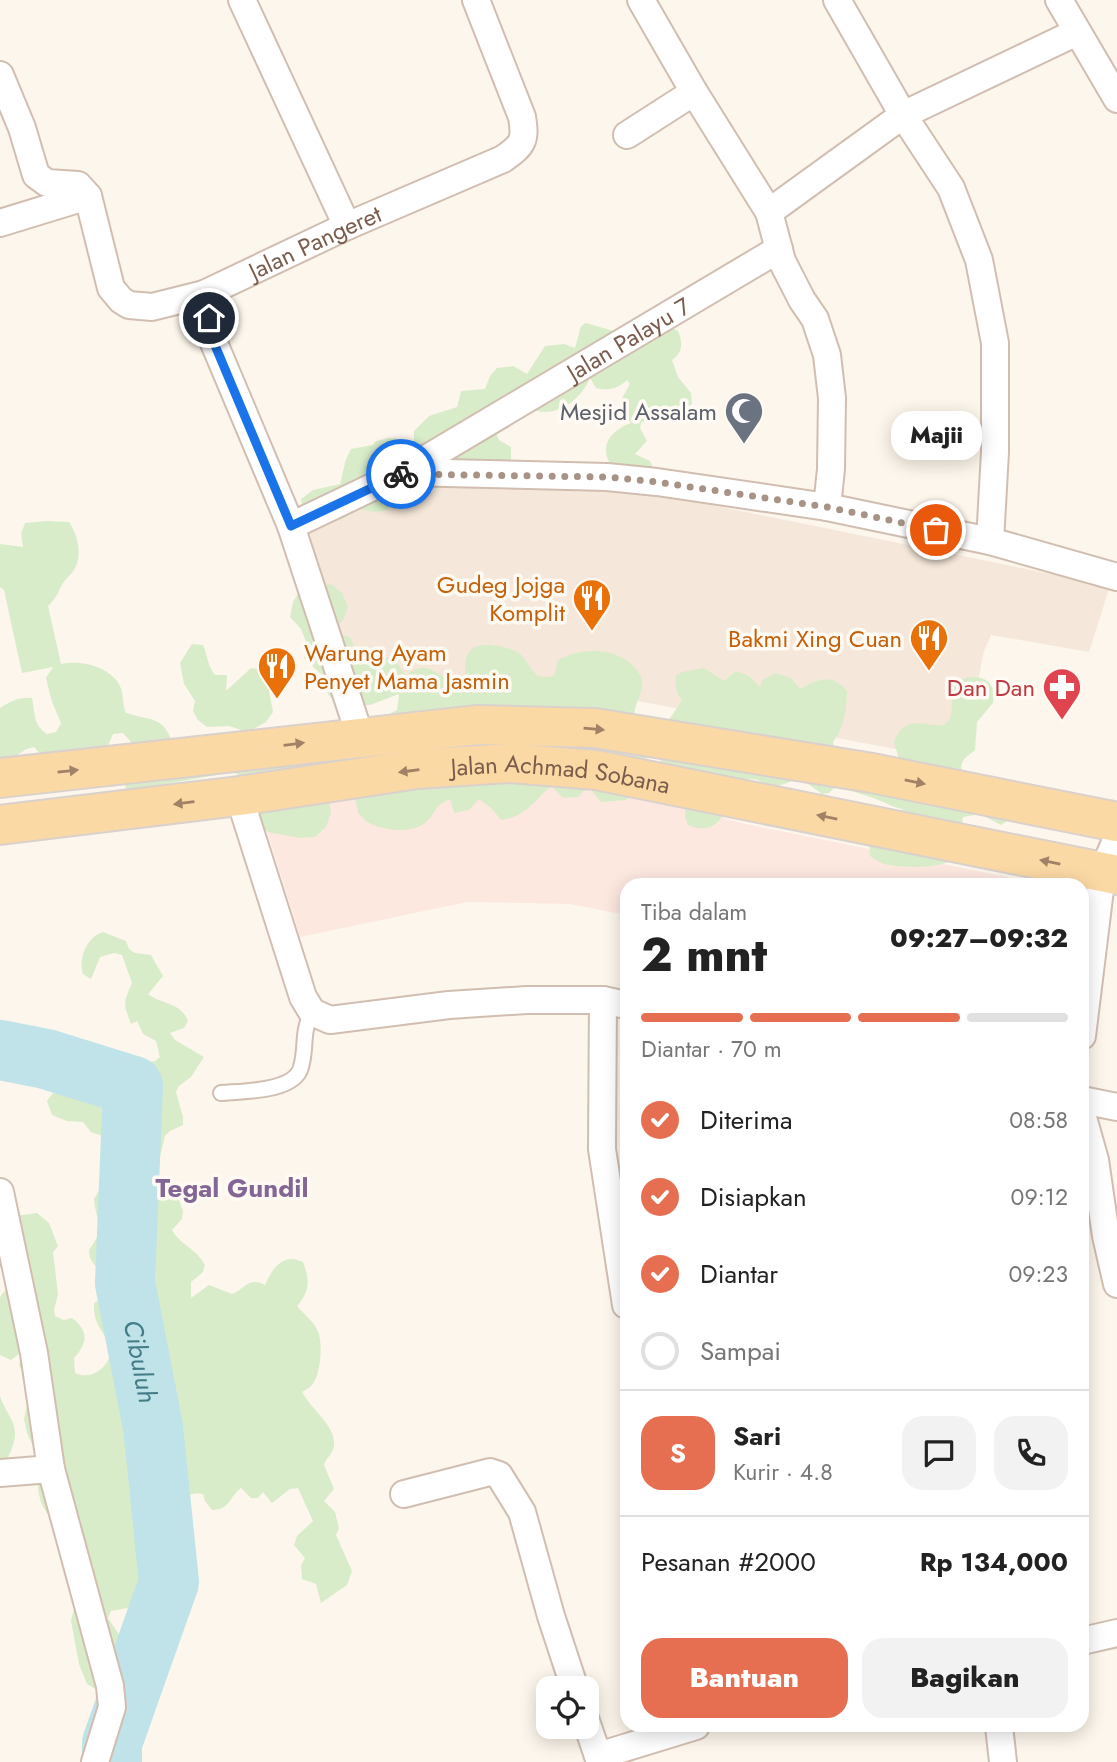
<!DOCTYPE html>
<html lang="id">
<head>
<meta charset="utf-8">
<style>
	body { margin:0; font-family:Jost,sans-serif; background:#f2f2f2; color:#222; height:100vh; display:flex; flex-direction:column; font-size:26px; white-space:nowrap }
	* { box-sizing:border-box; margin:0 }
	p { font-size:23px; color:#767676 }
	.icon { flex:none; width:38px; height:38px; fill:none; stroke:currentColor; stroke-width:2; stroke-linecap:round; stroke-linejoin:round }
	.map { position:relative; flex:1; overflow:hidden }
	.panel { position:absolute; left:620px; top:878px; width:469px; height:854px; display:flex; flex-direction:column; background:#fff; border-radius:21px; box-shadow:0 4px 18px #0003 }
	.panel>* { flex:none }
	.buttons { position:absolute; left:536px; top:1676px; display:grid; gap:14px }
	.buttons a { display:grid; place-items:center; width:63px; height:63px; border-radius:14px; background:#fff; box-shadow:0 4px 18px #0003; font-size:35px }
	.pin { position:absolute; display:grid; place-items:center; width:60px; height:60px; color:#fff; margin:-30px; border:4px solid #fff; border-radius:50%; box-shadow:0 2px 7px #0007 }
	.courier { position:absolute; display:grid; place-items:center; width:70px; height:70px; margin:-35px; border:5px solid #1a73e8; border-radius:50%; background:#fff; color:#222; box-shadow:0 2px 9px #0007 }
	.bubble { position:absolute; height:49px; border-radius:21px; background:#fff; box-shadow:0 4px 18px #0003; font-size:23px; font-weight:800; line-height:49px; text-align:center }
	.head em { font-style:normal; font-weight:800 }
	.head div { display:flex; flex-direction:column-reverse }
	.head { display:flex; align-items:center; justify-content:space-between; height:119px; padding:0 21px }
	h1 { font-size:46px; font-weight:800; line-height:52px }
	.bar { display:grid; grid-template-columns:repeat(4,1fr); gap:10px 7px; align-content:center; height:84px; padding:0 21px }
	.bar i { height:9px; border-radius:5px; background:#e0e0e0 }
	.bar .current { background:#e76f51 }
	.bar p { grid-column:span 4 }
	.line { display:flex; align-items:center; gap:18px; padding:0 21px; border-top:2px solid #e0e0e0 }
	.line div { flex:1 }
	.round { display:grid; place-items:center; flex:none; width:74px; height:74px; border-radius:21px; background:#f2f2f2 }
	ol { padding:0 21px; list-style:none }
	li { display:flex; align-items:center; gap:21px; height:77px }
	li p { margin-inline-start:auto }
	li .icon { padding:7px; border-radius:50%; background:#e76f51; color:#fff; stroke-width:4 }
	li:last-child { color:#767676 }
	li i { width:38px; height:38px; border:4px solid #e0e0e0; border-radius:50% }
	.cta { display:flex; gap:14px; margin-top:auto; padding:14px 21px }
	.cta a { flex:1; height:80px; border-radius:21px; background:#e76f51; color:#fff; font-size:28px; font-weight:800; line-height:80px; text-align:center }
	.cta a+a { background:#f2f2f2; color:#222 }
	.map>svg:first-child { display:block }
</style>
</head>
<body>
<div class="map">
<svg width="1117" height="1762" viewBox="0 0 1117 1762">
	<rect width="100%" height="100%" fill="#fdf6ec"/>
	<path fill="#f5e8da" d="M592 482 697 502 1110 586 1089 652 991 635 984 651 968 729 955 760 578 690 349 691 292 526 344 496 449 485Z"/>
	<path fill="#fde8e0" d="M533 785 651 797 741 823 1042 884V886H626V915L570 904 467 902 300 937 262 815 338 798Z"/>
	<path fill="#d8ecc9" d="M586 323 617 332 668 325 678 331C683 342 683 353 672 360L678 377 691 393 692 404C670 424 657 412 641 423L640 428 647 441 635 454 650 461 654 470 611 465C598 445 612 430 631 423L621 409 620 402 630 384 627 380C617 389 609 391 596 388L590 378C581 400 554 421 530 408L496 433 499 440 511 447V461L503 468 405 485C397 512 382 516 357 508 344 521 333 524 315 525L303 514 301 499 313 490 340 484 346 459 351 449 373 445 376 441 389 438 414 441V431L429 416 457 407 461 391 485 389 490 376 497 368 513 366 527 374 545 346 564 344 575 348 581 326Z
		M48 521 69 522C78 535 83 556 74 570 71 575 66 578 63 583 58 592 56 599 48 606L61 664C80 660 110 666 120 686 124 695 122 704 126 713 151 721 163 715 173 744L138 750 123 733 113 734 105 753 42 756 34 747C20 749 14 761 0 764V708C11 701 19 697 32 698 35 713 33 725 47 734L56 732 61 723 52 702 46 678 53 667 22 673 4 590 0 587V544L23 547 21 534 25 523Z
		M331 584 342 593 348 607 343 620 333 631 334 634C357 638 347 634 357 652 381 655 394 654 406 676 428 655 438 681 460 682L466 677C462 652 472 641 497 646 504 647 513 649 519 653 526 659 530 669 537 675 542 678 548 677 554 676L558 660C586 645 626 647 642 678 644 693 635 702 634 716L665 726 682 700C676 692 674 686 676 676L682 672 704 668 724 681 736 671 749 676 760 687 762 680 776 673 791 678 800 689C817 679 834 672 847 692 846 711 845 726 833 742L834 749 904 765 899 759 894 742C908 704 941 739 950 718 954 709 950 694 952 684 971 671 999 675 993 703L977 722 975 750 964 759 961 766 969 796 1009 820 1001 825 980 814 963 817C961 828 962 845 957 855 950 870 898 868 884 864 879 862 874 859 870 856L869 841 899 816 903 809C893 808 889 804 881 801 871 797 844 788 835 787L829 793 822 794 800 778 768 790C760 776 751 779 737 779 729 803 722 840 688 825L685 817 686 802 659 768 661 759 653 757 631 762 632 795 626 800 601 802 591 790 583 791 579 797 563 798 552 787C545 790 544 792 539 798 527 810 518 818 501 820L491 808 479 799 469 810 454 813 450 799C434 807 439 806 430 818 418 834 388 832 371 824 366 822 362 817 358 813L355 797 326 782 331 813 326 827 315 837 300 838 268 832 256 822 253 807 269 783 257 773 241 776 233 772 126 791 125 782 383 717 397 710 399 694 370 705 339 706 328 694 326 679 304 658 307 644 301 629 290 617 293 602 301 589Z
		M192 644 203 645C208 656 207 665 215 675H227L226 691 251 668 262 670 269 691 273 712 266 722 248 732 229 726 207 727 198 720 193 711 195 701 184 684 180 663Z
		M103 932 126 941 129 949 135 953 151 955 163 976 148 994C162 1005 181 1002 188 1021L184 1028 170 1033 175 1040 204 1057 191 1077 179 1086 176 1092 183 1117V1125L170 1131 165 1136 159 1160 153 1164 154 1171 166 1181 171 1193 178 1197 183 1211 182 1219 172 1230C179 1244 196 1248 205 1265L203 1272 191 1282V1298L209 1285 232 1294C245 1289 249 1276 265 1285 272 1269 283 1252 303 1262 310 1280 310 1291 297 1306 304 1315 314 1321 318 1332 323 1343 321 1377 311 1386 308 1389 305 1390 302 1392 310 1408 336 1426 334 1445 333 1454 326 1458 324 1465L334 1489 324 1501 335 1512 339 1528 336 1535 352 1571 347 1585 321 1603 316 1584 302 1579 301 1565 305 1558 294 1545 297 1536 313 1521 298 1488 290 1489 272 1503 263 1492 258 1498H251L241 1488C229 1497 230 1510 212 1510L205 1501 203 1494C187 1490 185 1501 175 1510 166 1518 158 1528 149 1535L154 1559 147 1572 141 1573 163 1594 171 1619 167 1626C149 1630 145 1612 146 1597L139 1598 127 1608 111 1611 108 1618C122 1638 137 1660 120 1684L99 1691 87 1684 79 1664 71 1621 76 1600 52 1519C33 1500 38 1476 39 1452L33 1446 27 1433 24 1419 29 1396 28 1384 19 1365 23 1351 11 1360 0 1355V1297L10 1284 11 1260 0 1268V1218L37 1213 49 1223 58 1246 53 1252 58 1294 54 1310 55 1316 64 1320 72 1318C89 1331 88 1343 74 1358L75 1373C84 1377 93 1376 101 1369 122 1349 102 1337 96 1320 94 1315 94 1309 94 1303L107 1295 112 1287C108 1271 89 1269 89 1250 108 1224 96 1226 94 1199L98 1192 111 1182C107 1168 94 1157 106 1143L105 1137 91 1132 83 1122 67 1121 52 1115 47 1101C62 1077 74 1093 91 1095 103 1096 135 1084 143 1076V1068L148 1062 155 1061 160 1057 156 1041 143 1034 137 1021 131 1024C123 1002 123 1004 132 983L122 955 114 953 100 957 91 979 83 974C78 958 87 937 103 932Z
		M0 1396C8 1419 21 1424 12 1448 9 1456 6 1462 0 1467Z"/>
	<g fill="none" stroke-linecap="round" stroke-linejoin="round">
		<path stroke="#bfe3e8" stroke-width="60" id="s1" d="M0 1050 46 1059 133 1086 125 1283 153 1427 169 1582 112 1743V1762"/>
		<g stroke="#d1beb0" stroke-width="18">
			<path id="service" d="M221 1093C243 1091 295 1092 301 1067 307 1046 301 1034 312 1012"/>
		</g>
		<g stroke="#d1beb0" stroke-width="30">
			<g id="minor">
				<path d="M242 0 347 226"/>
				<path d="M641 0 694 92 769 212 782 261 802 300 815 319 827 355 832 398 831 469 827 507"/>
				<path d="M837 0 903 115 951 188 979 260 995 343V452L990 541"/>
				<path d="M1059 0 1117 99"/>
				<path id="s2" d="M0 75 22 128 36 175 47 183 78 185 88 196 111 288 121 300 129 305 152 307 204 294 347 226 503 159C523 145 526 141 522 117L476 0"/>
				<path d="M627 135 694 92"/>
				<path d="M769 212 903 115 1077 32"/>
				<path d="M0 223 88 196"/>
				<path d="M204 294 214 343 291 526 360 736"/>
				<path id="s3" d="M404 472 779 249"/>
				<path d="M291 526 404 472 607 477 657 482 827 507 990 541 1117 577"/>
				<path d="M239 796 303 997 312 1012 330 1020 449 1005 527 1000H603L626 1005"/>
				<path d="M603 1000 602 1149 626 1305"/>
				<path d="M1082 1036 1102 873 1117 838"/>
				<path d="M1082 1100 1117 1107"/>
				<path d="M1082 1114 1095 1160 1106 1236 1117 1284"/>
				<path d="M0 1192 34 1353 51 1469 110 1686 112 1707 95 1762"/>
				<path d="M0 1473 51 1469"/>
				<path d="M404 1494 490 1472 499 1475 522 1512 551 1616 575 1689"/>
				<path d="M1082 1641 1117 1633"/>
				<path d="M586 1721 600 1762"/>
				<path d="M999 1726 1003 1762"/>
				<path d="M598 1756 696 1726"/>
			</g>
		</g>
		<g stroke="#dad1cd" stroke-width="42">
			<g id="primary">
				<path d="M0 778 477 725 595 728 872 773 1117 822"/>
				<path id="s4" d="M0 825 239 796 417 769 511 763 596 770 1117 875"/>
			</g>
		</g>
		<use href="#service" stroke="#fff" stroke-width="14"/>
		<use href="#minor" stroke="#fff" stroke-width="26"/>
		<use href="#primary" stroke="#fbd9a5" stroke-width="38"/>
	</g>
	<defs><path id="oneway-solid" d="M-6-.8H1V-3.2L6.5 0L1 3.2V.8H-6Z" transform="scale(1.75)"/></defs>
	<g fill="#a18267">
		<use href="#oneway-solid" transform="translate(594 729) rotate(5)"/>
		<use href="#oneway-solid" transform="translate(294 744) rotate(-7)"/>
		<use href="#oneway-solid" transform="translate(68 771) rotate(-6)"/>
		<use href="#oneway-solid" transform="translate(409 771) rotate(172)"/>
		<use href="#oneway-solid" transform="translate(915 782) rotate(11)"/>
		<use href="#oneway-solid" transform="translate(184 803) rotate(173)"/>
		<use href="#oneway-solid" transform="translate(827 817) rotate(-168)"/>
		<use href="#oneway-solid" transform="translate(1050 862) rotate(-168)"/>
	</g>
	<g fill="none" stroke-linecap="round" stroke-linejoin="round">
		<path stroke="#a89285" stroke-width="7" stroke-dasharray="0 12.6" d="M401 474 607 477 657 482 827 507 936 530"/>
		<path stroke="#1a73e8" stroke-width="9" d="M209 318 214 343 291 526 401 474"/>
	</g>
	<defs>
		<g id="mosque-pin" transform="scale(2.0125)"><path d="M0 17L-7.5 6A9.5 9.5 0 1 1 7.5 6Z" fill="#6b7280" stroke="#fffaf3"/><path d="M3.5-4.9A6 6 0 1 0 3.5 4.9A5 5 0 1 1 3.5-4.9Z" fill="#fff"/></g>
		<g id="restaurant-pin" transform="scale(2.0125)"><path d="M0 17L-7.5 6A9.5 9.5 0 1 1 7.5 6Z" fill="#e8710a" stroke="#fffaf3"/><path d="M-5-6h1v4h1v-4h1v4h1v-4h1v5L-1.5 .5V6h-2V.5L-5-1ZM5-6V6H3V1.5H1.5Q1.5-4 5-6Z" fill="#fff"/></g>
		<g id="pharmacy-pin" transform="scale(2.0125)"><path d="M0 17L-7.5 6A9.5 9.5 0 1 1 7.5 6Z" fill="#e0444e" stroke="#fffaf3"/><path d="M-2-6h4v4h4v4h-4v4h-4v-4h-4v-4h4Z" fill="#fff"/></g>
	</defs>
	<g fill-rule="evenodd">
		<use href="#mosque-pin" x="744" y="411"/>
		<use href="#restaurant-pin" x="592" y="598"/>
		<use href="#restaurant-pin" x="929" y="638"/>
		<use href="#restaurant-pin" x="277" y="666"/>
		<use href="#pharmacy-pin" x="1062" y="687"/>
	</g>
	<g text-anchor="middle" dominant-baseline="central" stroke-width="7" stroke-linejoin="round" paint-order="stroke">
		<g font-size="24" fill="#7a5c4d" stroke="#fffaf3">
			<text stroke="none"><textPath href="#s2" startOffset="485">Jalan Pangeret</textPath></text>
			<text stroke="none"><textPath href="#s3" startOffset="261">Jalan Palayu 7</textPath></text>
			<text stroke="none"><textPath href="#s4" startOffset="565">Jalan Achmad Sobana</textPath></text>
		</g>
		<g font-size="24" fill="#5b616d" stroke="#fffaf3" text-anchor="end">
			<text x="717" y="411">Mesjid Assalam</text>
		</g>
		<g font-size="24" fill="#c56008" stroke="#fffaf3" text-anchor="end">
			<text x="565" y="584">Gudeg Jojga<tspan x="565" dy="28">Komplit</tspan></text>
			<text x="902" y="638">Bakmi Xing Cuan</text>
			<text x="304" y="652" text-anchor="start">Warung Ayam<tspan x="304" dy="28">Penyet Mama Jasmin</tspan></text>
		</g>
		<g font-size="24" fill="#be3a42" stroke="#fffaf3" text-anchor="end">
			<text x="1035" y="687">Dan Dan</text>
		</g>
		<g font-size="26" font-weight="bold" fill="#846695" stroke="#fffaf3">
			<text x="232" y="1188">Tegal Gundil</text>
		</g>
		<g font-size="26" font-style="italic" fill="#437c86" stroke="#fffaf3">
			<text stroke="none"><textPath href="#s1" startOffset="415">Cibuluh</textPath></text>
		</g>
	</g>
</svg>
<div class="buttons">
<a><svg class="icon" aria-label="locate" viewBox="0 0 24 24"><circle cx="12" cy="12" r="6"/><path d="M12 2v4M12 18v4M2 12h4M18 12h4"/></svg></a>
</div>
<div class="pin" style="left:936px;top:530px;background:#ea580c"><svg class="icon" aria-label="bag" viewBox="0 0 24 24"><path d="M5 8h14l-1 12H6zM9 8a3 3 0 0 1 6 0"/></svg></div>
<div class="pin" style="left:209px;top:318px;background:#1f2937"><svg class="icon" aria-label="home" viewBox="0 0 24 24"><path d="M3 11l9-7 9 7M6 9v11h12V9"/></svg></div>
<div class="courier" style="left:401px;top:474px"><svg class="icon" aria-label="bike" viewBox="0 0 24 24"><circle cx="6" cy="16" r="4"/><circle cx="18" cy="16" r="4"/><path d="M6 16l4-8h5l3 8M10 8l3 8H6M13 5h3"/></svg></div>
<div class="bubble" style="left:891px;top:411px;width:91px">Majii</div>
<section class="panel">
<div class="head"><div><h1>2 mnt</h1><p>Tiba dalam</p></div><em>09:27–09:32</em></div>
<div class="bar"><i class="current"></i><i class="current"></i><i class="current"></i><i></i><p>Diantar · 70 m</p></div>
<ol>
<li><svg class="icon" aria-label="check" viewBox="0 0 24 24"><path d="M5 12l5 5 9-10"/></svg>Diterima<p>08:58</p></li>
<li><svg class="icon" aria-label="check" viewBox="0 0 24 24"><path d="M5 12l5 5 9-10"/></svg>Disiapkan<p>09:12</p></li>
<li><svg class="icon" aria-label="check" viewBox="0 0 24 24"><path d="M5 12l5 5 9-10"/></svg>Diantar<p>09:23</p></li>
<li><i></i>Sampai</li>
</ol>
<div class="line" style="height:126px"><b class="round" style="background:#e76f51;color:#fff">S</b><div><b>Sari</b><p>Kurir · 4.8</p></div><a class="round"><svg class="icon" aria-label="chat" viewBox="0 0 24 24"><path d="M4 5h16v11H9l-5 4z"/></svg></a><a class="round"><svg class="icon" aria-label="phone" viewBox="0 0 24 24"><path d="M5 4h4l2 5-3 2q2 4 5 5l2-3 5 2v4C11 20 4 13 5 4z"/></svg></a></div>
<div class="line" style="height:91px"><div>Pesanan #2000</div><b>Rp 134,000</b></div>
<div class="cta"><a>Bantuan</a><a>Bagikan</a></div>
</section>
</div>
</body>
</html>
